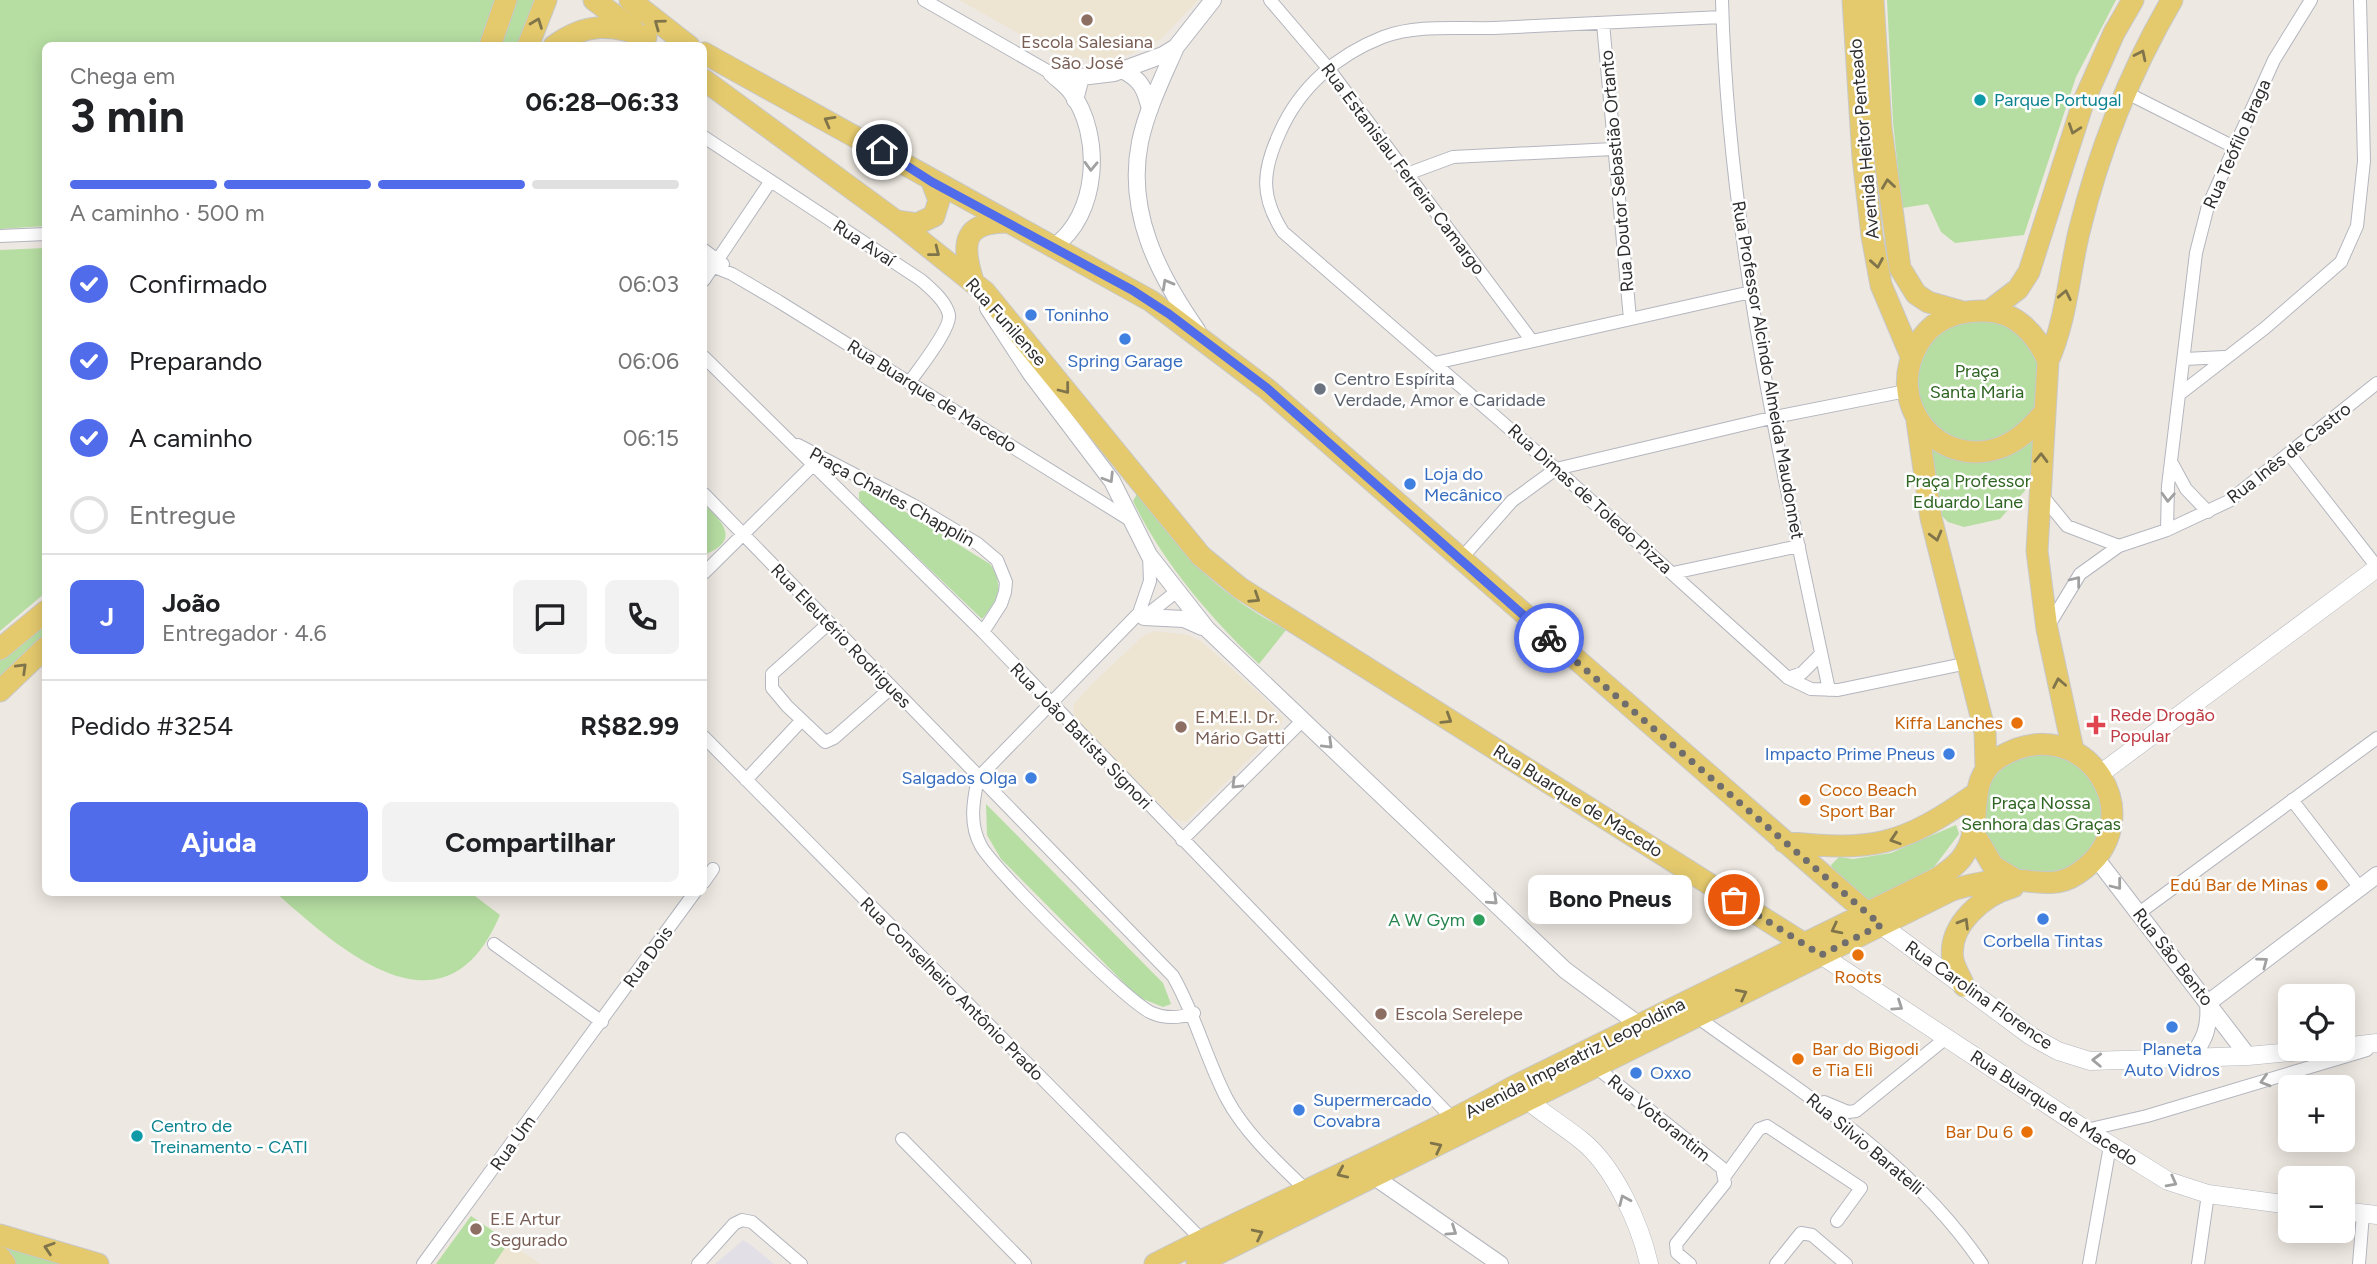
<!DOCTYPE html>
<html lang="pt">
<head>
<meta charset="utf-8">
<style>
	body { margin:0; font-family:Figtree,sans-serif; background:#f2f2f2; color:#202124; height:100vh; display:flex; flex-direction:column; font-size:26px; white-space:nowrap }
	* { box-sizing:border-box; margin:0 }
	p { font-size:23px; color:#757577 }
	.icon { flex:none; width:38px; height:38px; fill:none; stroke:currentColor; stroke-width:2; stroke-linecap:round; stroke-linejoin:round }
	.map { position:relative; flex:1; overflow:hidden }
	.panel { position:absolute; left:42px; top:42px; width:665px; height:854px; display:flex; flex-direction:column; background:#fff; border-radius:10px; box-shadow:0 4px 18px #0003 }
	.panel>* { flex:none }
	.controls { position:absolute; left:2278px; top:984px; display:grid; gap:14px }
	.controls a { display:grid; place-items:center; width:77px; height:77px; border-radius:10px; background:#fff; box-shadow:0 4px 18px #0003; font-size:35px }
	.pin { position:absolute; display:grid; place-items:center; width:60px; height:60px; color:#fff; margin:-30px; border:4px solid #fff; border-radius:50%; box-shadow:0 2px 7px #0007 }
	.courier { position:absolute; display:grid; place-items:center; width:70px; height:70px; margin:-35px; border:5px solid #506ceb; border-radius:50%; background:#fff; color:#222; box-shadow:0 2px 9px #0007 }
	.bubble { position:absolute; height:49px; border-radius:10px; background:#fff; box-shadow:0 4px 18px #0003; font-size:23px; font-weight:700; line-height:49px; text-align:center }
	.overview em { font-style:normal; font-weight:700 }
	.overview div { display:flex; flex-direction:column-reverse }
	.overview { display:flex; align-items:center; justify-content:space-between; height:119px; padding:0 28px }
	h1 { font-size:46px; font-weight:700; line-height:52px }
	.bar { display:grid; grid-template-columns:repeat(4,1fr); gap:10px 7px; align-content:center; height:84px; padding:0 28px }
	.bar i { height:9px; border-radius:5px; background:#e0e0e0 }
	.bar .current { background:#506ceb }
	.bar p { grid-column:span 4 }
	.line { display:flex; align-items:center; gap:18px; padding:0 28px; border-top:2px solid #e0e0e0 }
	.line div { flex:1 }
	.round { display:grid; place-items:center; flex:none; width:74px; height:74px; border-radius:10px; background:#f2f2f2 }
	ol { padding:0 28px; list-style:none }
	li { display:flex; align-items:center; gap:21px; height:77px }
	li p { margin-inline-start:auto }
	li .icon { padding:7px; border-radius:50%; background:#506ceb; color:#fff; stroke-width:4 }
	li:last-child { color:#757577 }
	li i { width:38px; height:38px; border:4px solid #e0e0e0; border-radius:50% }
	.button { display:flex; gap:14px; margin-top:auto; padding:14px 28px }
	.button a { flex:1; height:80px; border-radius:10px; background:#506ceb; color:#fff; font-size:28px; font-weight:700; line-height:80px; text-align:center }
	.button a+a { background:#f2f2f2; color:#202124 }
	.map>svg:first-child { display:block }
</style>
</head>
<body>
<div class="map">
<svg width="2377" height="1264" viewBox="0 0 2377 1264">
	<rect width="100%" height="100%" fill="#ede8e1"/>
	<path fill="#e2e0e6" d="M743 1240 750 1244 774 1264H715Z"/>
	<path fill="#ede4d2" d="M959 0H1198L1161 39 1131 54 1095 61 1052 52Z
		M1155 631 1188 635 1201 641 1261 695 1283 719 1279 729 1186 822 1175 819 1079 725 1073 712 1074 704 1090 686 1143 636Z
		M471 1216 540 1264H436Z"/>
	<path fill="#b6dea2" d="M0 0H497L481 45 46 46 45 226 0 229Z
		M513 0H539L522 45 496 46Z
		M1887 0H2116L2076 77 2024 235 1955 243 1941 232 1928 204 1902 208 1893 122Z
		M45 248V593L0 631V250Z
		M1974 316 2015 328 2040 362 2038 404 2027 423 1991 445 1948 440 1918 411 1913 368 1935 332Z
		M2035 434 2029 486 2000 519 1964 527 1948 522 1936 510 1926 443 1946 453Z
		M864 490 873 492 990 564C1005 587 998 599 982 619L866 508 859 499V492Z
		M1137 494C1187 559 1212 590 1286 630L1259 664C1210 618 1162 561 1133 501Z
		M704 504C722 522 741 539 706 554L704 552Z
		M45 618V640L0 684V660Z
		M1982 814a60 60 0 1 1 120 0a60 60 0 1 1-120 0Z
		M986 804 1163 983 1171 1004 1163 1007 1138 997 1001 859 987 835Z
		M1956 825 1959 834 1934 867 1870 903 1833 870 1831 865 1839 857 1853 859 1891 853Z
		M276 893H471L500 915C445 1044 343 952 276 893Z
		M471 1216 509 1242 494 1264H436Z
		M0 1245 75 1264H13Z"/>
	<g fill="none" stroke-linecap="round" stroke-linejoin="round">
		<g stroke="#b4b6bf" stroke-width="14">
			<path id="minor" d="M924 0 1051 73 1081 77
				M1270 0 1328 68 1532 341
				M1722 0C1728 233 1781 463 1829 690
				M1722 17C1646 21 1570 25 1494 28 1458 29 1417 24 1383 37 1337 55 1300 87 1280 132 1262 171 1260 196 1283 232L1556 469 1788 678 1811 689 1838 690 1968 663
				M1603 23 1630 319
				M2125 92 2234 147
				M704 137 921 280C931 289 946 301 949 315 951 329 918 370 909 383
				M1407 174 1453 157 1613 149
				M0 236 46 234
				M704 250 723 264
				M704 263 732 274 778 301 1130 520
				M704 280 770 182
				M704 357 983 632 1454 1120
				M2185 359 2224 357
				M1435 363 1751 292
				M2181 393 2265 328 2341 262 2357 226 2364 161 2360 0
				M798 445 913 505 978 544 997 560 1006 582 1005 592 1001 604 983 632
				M2289 454 2377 567
				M2173 465 2186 489 2208 512
				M2040 493 2067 526 2119 546
				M704 494 1173 976C1196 1016 1206 1059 1227 1099 1245 1133 1278 1163 1305 1189
				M2167 530 2168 486 2196 253 2208 206 2274 60 2311 0
				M1149 555 1150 581 1139 613 978 778C973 802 969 824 981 846 995 871 1128 1003 1152 1013 1166 1019 1180 1018 1194 1013
				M1460 560 1512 501 1556 469 1775 417 1906 391
				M704 573 818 460
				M1673 573 1799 546
				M1143 618 1176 592
				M828 624 772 674V688L787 706 825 742 834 738 891 688
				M2049 625 2080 574 2119 546 2167 530 2229 501 2377 383
				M1788 678 1802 673 1821 654
				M704 737 1202 1240
				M746 780 801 721
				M2292 800 2360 888
				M1182 840 1303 720
				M704 882 713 869
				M2139 913 2377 738
				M494 944 602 1022
				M1697 1017C1798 1090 1911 1159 1982 1264
				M1597 1068 1722 1168 1725 1183 1676 1244 1677 1253 1690 1264
				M1824 1102 1848 1112 1856 1111 1946 1038
				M2086 1130 2147 1116 2367 1050
				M902 1139 1025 1264
				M1725 1176 1759 1129 1767 1126 1861 1188 1837 1221
				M423 1264 695 892
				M698 1264 734 1224 742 1220 752 1222 801 1264
				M1776 1264 1801 1233 1812 1235 1846 1264
				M2089 1264 2110 1146
				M2198 1264 2208 1194
				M2359 1264 2363 1214"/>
		</g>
		<g stroke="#b4b6bf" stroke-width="18">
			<path id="tertiary" d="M1176 47C1163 77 1147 109 1140 142 1126 212 1158 274 1197 330
				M1122 70C1141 79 1145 89 1150 109
				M1051 73C1057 79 1066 85 1071 92 1103 135 1099 216 1053 247
				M1075 100 1081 77 1114 73 1163 55 1176 47 1213 0
				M988 308 1031 374 1112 481 1149 555 1207 629 1565 970 1646 1030
				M1144 617 1184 619 1202 627
				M2096 858 2248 1056
				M2208 1003 2377 875
				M2190 1059C2205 1040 2210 1027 2208 1003
				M1376 1178 1500 1264"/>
		</g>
		<g stroke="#b4b6bf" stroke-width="19">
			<path id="secondary" d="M2100 774 2377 568
				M1881 925 2031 1036 2058 1051 2090 1061 2248 1056 2334 1048
				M1821 955 2086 1130 2168 1181 2208 1194 2291 1205
				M2343 1047 2377 1043
				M1520 1094C1539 1111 1561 1124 1581 1140 1614 1166 1640 1224 1649 1264
				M2343 1211 2377 1215"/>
		</g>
		<g stroke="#c8c8c8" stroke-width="23">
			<path id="primary" d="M594 0 632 28
				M630 0 689 46
				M1853 0 1863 158 1872 236 1881 285 1911 356
				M1873 0 1881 128 1900 268 1916 294 1928 302 1963 312
				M490 46 506 0
				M528 46 546 0
				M554 46C584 23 613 23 646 37
				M704 53 1151 301 1267 389 1876 921
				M704 80 896 221 985 292 1201 556 1240 588 1814 950
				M896 221 917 224 934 216 939 200 932 182
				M973 281C961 242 963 222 1009 222
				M1989 311 2018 289 2029 272 2083 103 2114 33 2133 0
				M2048 361C2066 322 2069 274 2079 232 2099 150 2130 72 2172 0
				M2043 414C2031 428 2019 440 2002 447 1937 471 1884 402 1918 344 1932 319 1957 310 1985 311 2016 311 2037 335 2048 361L2037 551 2047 629 2073 750
				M1917 421 1931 518 1985 732 1986 768
				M0 649 46 611
				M0 691 46 647
				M1972 830 1993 866 2016 880
				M1784 842C1872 852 1902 846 1975 794
				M1964 986C1961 978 1955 969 1953 960 1947 925 1984 895 2013 887
				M0 1235 98 1264
				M0 1257 5 1264
				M1155 1264C1273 1203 1397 1152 1513 1087L1938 878C1948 871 1959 864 1965 853 1985 823 1963 779 2000 757 2086 706 2157 822 2077 874 2056 888 2037 881 2015 880 1994 880 1971 884 1952 890L1197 1264"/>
		</g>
		<use href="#minor" stroke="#fff" stroke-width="12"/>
		<use href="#tertiary" stroke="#fff" stroke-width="16"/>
		<use href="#secondary" stroke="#fff" stroke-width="18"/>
		<use href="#primary" stroke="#e5ca6d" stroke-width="21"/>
	</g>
	<defs><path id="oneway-chevron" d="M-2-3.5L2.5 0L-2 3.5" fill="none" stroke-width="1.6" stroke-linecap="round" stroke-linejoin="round" transform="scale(1.75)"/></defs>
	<g stroke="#80744a">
		<use href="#oneway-chevron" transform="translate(537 23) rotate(-69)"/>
		<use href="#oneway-chevron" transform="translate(659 24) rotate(-144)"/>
		<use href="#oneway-chevron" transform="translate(2141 55) rotate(-64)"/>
		<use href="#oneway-chevron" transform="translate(829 121) rotate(-151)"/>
		<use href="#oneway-chevron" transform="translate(2074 129) rotate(109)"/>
		<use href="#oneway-chevron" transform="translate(1888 184) rotate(-98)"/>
		<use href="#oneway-chevron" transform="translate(935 252) rotate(38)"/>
		<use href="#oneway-chevron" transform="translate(1877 263) rotate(80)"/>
		<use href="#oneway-chevron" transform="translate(2065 295) rotate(-78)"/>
		<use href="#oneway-chevron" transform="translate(1065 389) rotate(52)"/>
		<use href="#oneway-chevron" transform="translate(2041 458) rotate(-89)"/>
		<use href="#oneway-chevron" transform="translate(1936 536) rotate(75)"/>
		<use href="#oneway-chevron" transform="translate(1255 598) rotate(33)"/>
		<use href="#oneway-chevron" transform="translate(22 668) rotate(-44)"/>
		<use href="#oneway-chevron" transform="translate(2059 683) rotate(-101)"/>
		<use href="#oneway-chevron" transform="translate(1447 719) rotate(32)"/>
		<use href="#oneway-chevron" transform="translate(1895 839) rotate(162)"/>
		<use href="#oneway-chevron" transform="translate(1964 923) rotate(-59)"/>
		<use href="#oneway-chevron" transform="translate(1836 929) rotate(153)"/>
		<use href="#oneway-chevron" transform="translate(1742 994) rotate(-27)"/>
		<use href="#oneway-chevron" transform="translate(1437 1147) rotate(-27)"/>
		<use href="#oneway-chevron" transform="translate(1342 1173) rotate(156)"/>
		<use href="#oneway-chevron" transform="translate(1258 1234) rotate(-26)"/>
		<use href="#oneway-chevron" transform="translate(49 1248) rotate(-162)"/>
	</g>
	<g stroke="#a0a0a0">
		<use href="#oneway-chevron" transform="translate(1091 166) rotate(92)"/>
		<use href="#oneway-chevron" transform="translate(1167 284) rotate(-119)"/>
		<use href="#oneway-chevron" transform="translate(1109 478) rotate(58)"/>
		<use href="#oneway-chevron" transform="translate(2168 497) rotate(93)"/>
		<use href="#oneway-chevron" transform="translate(2076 581) rotate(-52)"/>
		<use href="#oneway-chevron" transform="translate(1328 744) rotate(44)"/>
		<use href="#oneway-chevron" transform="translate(1236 784) rotate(135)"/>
		<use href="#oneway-chevron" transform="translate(2117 885) rotate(52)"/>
		<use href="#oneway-chevron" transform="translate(1493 900) rotate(43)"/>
		<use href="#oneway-chevron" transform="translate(2263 962) rotate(-37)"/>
		<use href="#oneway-chevron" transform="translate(1898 1006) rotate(34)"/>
		<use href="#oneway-chevron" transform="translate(2097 1060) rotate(-178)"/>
		<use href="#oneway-chevron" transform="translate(2265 1081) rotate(163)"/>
		<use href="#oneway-chevron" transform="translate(2172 1182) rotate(28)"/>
		<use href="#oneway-chevron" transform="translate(1624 1200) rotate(-114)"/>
		<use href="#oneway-chevron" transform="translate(1452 1231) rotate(34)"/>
	</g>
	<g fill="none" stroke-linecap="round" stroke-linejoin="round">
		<path stroke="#706e6c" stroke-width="7" stroke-dasharray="0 12.6" d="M1549 638 1881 925 1821 955 1734 900"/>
		<path stroke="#506ceb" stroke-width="9" d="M882 150 932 182 1132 290 1169 314 1267 388 1549 638"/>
	</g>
	<g fill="#8d6e63" stroke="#fff" stroke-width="2.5">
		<circle cx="1087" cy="20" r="7"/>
		<circle cx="1181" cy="727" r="7"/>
		<circle cx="1381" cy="1014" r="7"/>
		<circle cx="476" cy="1229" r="7"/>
	</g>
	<g fill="#0f9aa8" stroke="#fff" stroke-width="2.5">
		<circle cx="1980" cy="100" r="7"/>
		<circle cx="137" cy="1136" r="7"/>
	</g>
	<g fill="#3f7fe0" stroke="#fff" stroke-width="2.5">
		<circle cx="1031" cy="315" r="7"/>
		<circle cx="1125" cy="339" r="7"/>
		<circle cx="1410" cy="484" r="7"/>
		<circle cx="1949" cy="754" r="7"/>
		<circle cx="1031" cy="778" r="7"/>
		<circle cx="2043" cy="919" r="7"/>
		<circle cx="2172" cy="1027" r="7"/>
		<circle cx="1636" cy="1073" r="7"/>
		<circle cx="1299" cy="1110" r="7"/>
	</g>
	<circle fill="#6b7280" stroke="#fff" stroke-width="2.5" cx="1320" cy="389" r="7"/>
	<g fill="#e8710a" stroke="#fff" stroke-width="2.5">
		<circle cx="2017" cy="723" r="7"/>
		<circle cx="1805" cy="800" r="7"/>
		<circle cx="2322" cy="885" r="7"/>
		<circle cx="1858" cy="955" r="7"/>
		<circle cx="1798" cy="1059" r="7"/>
		<circle cx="2027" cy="1132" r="7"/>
	</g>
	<path fill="#e0444e" stroke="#fff" stroke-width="2.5" d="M2092.5 714.5h7v7h7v7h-7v7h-7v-7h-7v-7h7z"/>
	<circle fill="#2e9e5b" stroke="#fff" stroke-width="2.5" cx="1479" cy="920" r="7"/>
	<g text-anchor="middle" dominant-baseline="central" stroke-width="5" stroke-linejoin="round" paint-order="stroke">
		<g font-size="18" fill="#785e54" stroke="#fff" text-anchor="start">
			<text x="1087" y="42" text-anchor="middle">Escola Salesiana<tspan x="1087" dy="21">São José</tspan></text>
			<text x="1195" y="717">E.M.E.I. Dr.<tspan x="1195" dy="21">Mário Gatti</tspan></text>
			<text x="1395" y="1014">Escola Serelepe</text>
			<text x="490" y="1219">E.E Artur<tspan x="490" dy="21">Segurado</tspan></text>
		</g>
		<g font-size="18" fill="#0d838f" stroke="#fff" text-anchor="start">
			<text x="1994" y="100">Parque Portugal</text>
			<text x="151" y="1126">Centro de<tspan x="151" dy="21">Treinamento - CATI</tspan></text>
		</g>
		<g font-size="18" fill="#2d2d2d" stroke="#fff">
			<text transform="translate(1864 139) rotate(-95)">Avenida Heitor Penteado</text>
			<text transform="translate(2237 144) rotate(-66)">Rua Teófilo Braga</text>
			<text transform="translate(1403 169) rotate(53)">Rua Estanislau Ferreira Camargo</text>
			<text transform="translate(1617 171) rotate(-95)">Rua Doutor Sebastião Ortanto</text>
			<text transform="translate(864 243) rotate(33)">Rua Avaí</text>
			<text transform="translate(1006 322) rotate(48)">Rua Funilense</text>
			<text transform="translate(1768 370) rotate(80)">Rua Professor Alcindo Almeida Maudonnet</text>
			<text transform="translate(932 396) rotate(32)">Rua Buarque de Macedo</text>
			<text transform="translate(2289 453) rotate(-38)">Rua Inês de Castro</text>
			<text transform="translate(892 497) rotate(29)">Praça Charles Chapplin</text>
			<text transform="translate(1590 499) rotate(42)">Rua Dimas de Toledo Pizza</text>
			<text transform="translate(841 636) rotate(46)">Rua Eleutério Rodrigues</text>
			<text transform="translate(1081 736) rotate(46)">Rua João Batista Signori</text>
			<text transform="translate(1578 801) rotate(32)">Rua Buarque de Macedo</text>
			<text transform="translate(648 957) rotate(-54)">Rua Dois</text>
			<text transform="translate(2173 957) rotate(52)">Rua São Bento</text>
			<text transform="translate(952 989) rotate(45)">Rua Conselheiro Antônio Prado</text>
			<text transform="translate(1979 995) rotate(35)">Rua Carolina Florence</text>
			<text transform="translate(1575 1058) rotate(-27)">Avenida Imperatriz Leopoldina</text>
			<text transform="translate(2054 1108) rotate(33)">Rua Buarque de Macedo</text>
			<text transform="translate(1659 1118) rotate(39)">Rua Votorantim</text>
			<text transform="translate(513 1143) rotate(-54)">Rua Um</text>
			<text transform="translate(1865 1144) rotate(40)">Rua Silvio Baratelli</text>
		</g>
		<g font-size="18" fill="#366cbe" stroke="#fff" text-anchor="start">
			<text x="1045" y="315">Toninho</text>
			<text x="1125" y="361" text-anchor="middle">Spring Garage</text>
			<text x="1424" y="474">Loja do<tspan x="1424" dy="21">Mecânico</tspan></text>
			<text x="1935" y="754" text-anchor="end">Impacto Prime Pneus</text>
			<text x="1017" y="778" text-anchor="end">Salgados Olga</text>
			<text x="2043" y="941" text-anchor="middle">Corbella Tintas</text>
			<text x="2172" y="1049" text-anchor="middle">Planeta<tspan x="2172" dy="21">Auto Vidros</tspan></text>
			<text x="1650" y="1073">Oxxo</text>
			<text x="1313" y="1100">Supermercado<tspan x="1313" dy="21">Covabra</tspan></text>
		</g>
		<g font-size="18" fill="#2f6522" stroke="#fff">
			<text x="1977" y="371">Praça<tspan x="1977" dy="21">Santa Maria</tspan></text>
			<text x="1968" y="481">Praça Professor<tspan x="1968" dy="21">Eduardo Lane</tspan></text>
			<text x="2041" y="803">Praça Nossa<tspan x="2041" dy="21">Senhora das Graças</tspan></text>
		</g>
		<g font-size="18" fill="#5b616d" stroke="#fff" text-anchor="start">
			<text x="1334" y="379">Centro Espírita<tspan x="1334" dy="21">Verdade, Amor e Caridade</tspan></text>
		</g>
		<g font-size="18" fill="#be3a42" stroke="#fff" text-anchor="start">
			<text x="2110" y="715">Rede Drogão<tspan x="2110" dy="21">Popular</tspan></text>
		</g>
		<g font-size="18" fill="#c56008" stroke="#fff" text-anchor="end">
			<text x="2003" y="723">Kiffa Lanches</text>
			<text x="1819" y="790" text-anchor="start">Coco Beach<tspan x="1819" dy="21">Sport Bar</tspan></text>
			<text x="2308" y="885">Edú Bar de Minas</text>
			<text x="1858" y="977" text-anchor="middle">Roots</text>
			<text x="1812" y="1049" text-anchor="start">Bar do Bigodi<tspan x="1812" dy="21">e Tia Eli</tspan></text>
			<text x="2013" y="1132">Bar Du 6</text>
		</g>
		<g font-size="18" fill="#27864d" stroke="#fff" text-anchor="end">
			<text x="1465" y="920">A W Gym</text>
		</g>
	</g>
</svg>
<div class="controls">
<a><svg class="icon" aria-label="locate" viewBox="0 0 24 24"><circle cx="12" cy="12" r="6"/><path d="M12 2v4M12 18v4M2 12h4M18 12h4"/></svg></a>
<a>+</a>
<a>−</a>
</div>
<div class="pin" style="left:1734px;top:900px;background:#ea580c"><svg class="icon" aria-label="bag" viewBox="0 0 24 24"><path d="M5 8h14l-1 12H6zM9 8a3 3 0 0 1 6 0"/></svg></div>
<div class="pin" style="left:882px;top:150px;background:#1f2937"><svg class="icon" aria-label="home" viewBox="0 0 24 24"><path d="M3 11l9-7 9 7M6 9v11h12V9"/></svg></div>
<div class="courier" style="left:1549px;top:638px"><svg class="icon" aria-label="bike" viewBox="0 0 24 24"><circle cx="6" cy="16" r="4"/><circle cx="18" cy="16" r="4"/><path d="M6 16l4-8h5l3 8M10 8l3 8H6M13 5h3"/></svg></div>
<div class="bubble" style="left:1528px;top:875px;width:164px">Bono Pneus</div>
<section class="panel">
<div class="overview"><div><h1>3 min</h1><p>Chega em</p></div><em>06:28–06:33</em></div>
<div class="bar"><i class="current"></i><i class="current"></i><i class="current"></i><i></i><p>A caminho · 500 m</p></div>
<ol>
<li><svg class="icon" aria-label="check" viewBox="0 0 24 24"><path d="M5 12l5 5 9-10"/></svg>Confirmado<p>06:03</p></li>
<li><svg class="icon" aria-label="check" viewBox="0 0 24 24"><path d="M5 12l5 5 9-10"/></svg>Preparando<p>06:06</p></li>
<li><svg class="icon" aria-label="check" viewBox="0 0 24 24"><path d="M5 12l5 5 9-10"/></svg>A caminho<p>06:15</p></li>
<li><i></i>Entregue</li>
</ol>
<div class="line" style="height:126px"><b class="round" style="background:#506ceb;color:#fff">J</b><div><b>João</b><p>Entregador · 4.6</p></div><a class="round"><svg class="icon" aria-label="chat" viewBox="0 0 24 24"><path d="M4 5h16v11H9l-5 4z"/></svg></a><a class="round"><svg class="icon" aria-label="phone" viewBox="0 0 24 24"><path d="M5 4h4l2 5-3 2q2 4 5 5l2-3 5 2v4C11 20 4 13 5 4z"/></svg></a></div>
<div class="line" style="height:91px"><div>Pedido #3254</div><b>R$82.99</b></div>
<div class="button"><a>Ajuda</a><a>Compartilhar</a></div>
</section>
</div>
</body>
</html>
